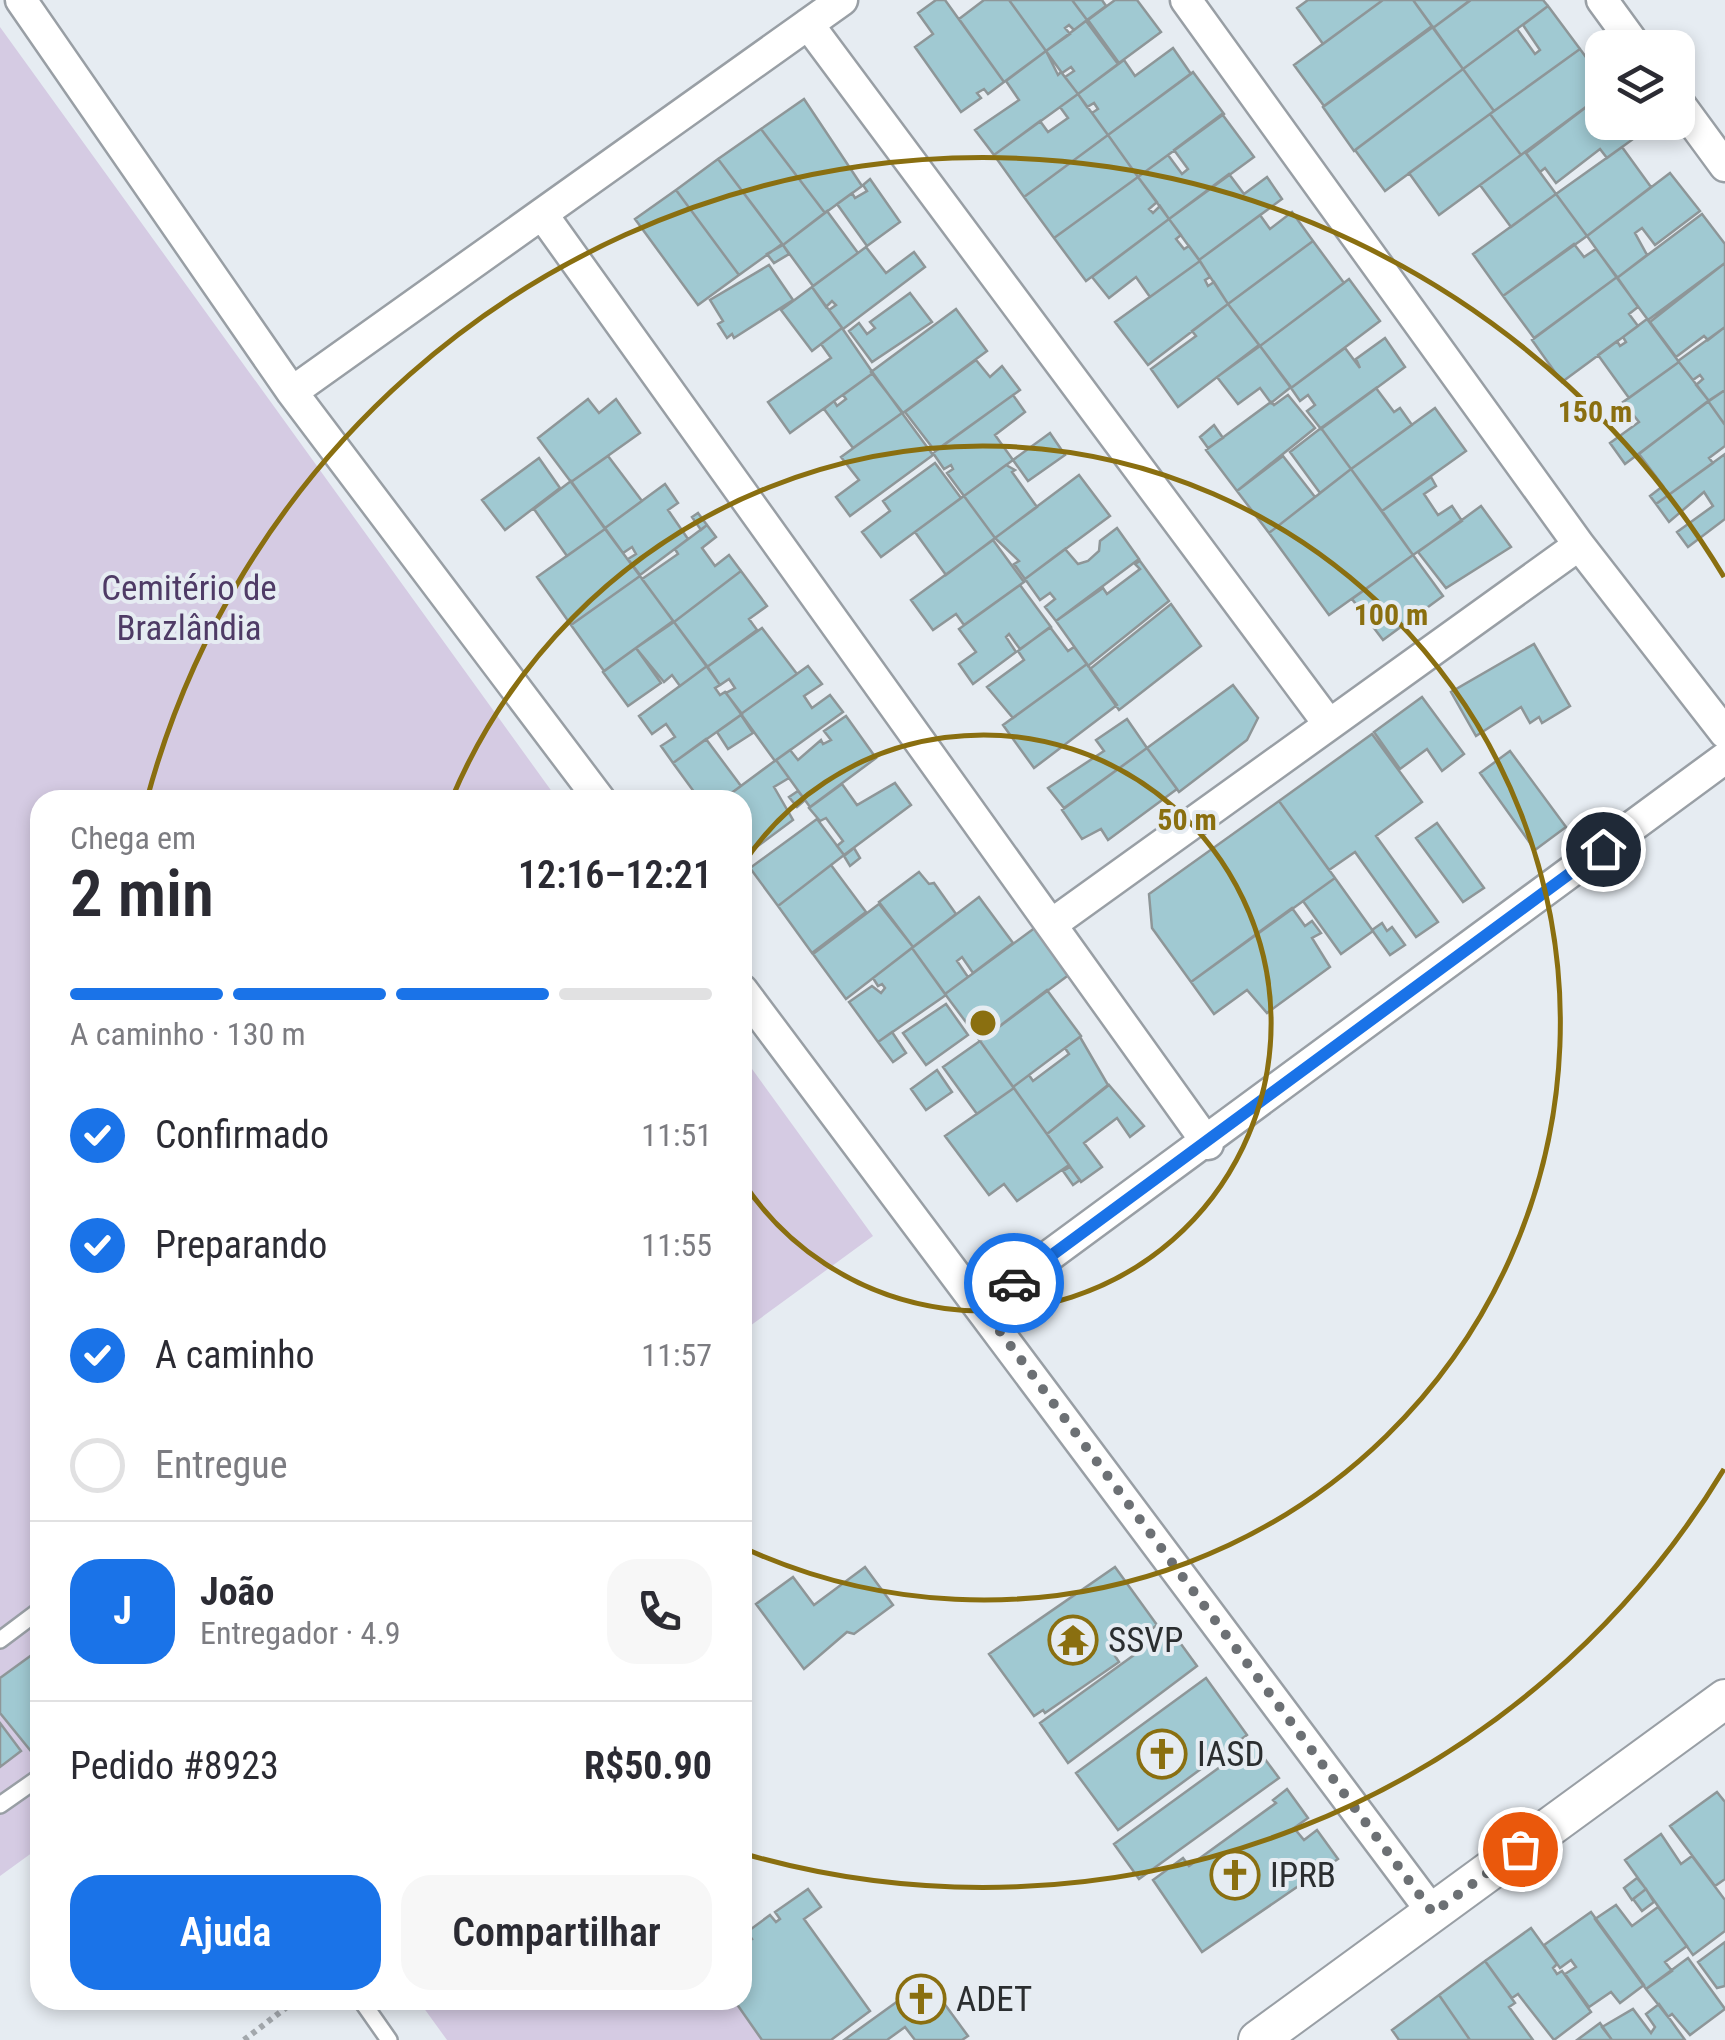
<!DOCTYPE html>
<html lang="pt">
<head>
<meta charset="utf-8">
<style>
	body { margin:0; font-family:"Roboto Condensed",sans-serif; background:#f7f7f7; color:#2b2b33; height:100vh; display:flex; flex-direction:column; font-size:38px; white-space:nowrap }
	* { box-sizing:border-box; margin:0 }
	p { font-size:32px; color:#7c7c81 }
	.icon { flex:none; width:55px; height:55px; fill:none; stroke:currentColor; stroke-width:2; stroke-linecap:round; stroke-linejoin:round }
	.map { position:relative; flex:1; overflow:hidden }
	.side { position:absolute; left:30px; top:790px; width:722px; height:1220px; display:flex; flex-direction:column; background:#fff; border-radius:30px; box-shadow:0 5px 15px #0003 }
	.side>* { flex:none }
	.controls { position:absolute; left:1585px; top:30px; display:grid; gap:20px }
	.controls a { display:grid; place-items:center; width:110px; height:110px; border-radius:20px; background:#fff; box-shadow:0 5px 15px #0003; font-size:50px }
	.pin { position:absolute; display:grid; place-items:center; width:85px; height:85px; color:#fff; margin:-42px; border:5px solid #fff; border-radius:50%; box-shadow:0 2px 10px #0007 }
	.courier { position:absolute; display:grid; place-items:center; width:100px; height:100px; margin:-50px; border:8px solid #1a73e8; border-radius:50%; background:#fff; color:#222; box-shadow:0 2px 12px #0007 }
	.head em { font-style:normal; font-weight:600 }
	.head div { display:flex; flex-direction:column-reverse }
	.head { display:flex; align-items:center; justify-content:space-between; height:170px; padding:0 40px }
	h1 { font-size:65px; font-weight:600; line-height:75px }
	.bar { display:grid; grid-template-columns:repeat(4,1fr); gap:15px 10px; align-content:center; height:120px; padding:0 40px }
	.bar i { height:12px; border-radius:8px; background:#e1e1e2 }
	.bar .active { background:#1a73e8 }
	.bar p { grid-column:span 4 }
	.line { display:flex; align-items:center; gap:25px; padding:0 40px; border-top:2px solid #e1e1e2 }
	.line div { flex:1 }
	.round { display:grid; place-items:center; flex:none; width:105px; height:105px; border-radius:30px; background:#f7f7f7 }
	ol { padding:0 40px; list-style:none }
	li { display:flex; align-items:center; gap:30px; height:110px }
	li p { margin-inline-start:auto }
	li .icon { padding:10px; border-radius:50%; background:#1a73e8; color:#fff; stroke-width:4 }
	li:last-child { color:#7c7c81 }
	li i { width:55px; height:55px; border:5px solid #e1e1e2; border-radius:50% }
	.button { display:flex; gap:20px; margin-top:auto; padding:20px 40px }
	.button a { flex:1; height:115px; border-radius:30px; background:#1a73e8; color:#fff; font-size:40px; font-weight:600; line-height:115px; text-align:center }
	.button a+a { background:#f7f7f7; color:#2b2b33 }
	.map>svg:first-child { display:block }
</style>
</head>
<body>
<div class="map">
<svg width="1725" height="2040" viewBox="0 0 1725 2040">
	<rect width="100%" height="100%" fill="#e6ecf2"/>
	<path fill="#d5cbe3" d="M0 27 558 800H40V1847L0 1876Z
		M742 1055 873 1236 743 1331H742Z
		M418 2000H741L771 2040H447Z"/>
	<path fill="#a0c9d2" stroke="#8e9698" stroke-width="2.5" d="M936 0H945L1004 82 988 94 984 89 977 93 981 98 961 112 915 47 933 34 918 13Z
		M984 0H1009L1046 51 1004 82 959 19Z
		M1009 0H1072L1087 20 1074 30 1069 25 1065 28 1070 34 1046 51Z
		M1072 0H1102L1106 6 1087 20Z
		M1115 0H1137L1161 32 1119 63 1088 20Z
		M1308 0H1383L1323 44 1297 8Z
		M1383 0H1413L1432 26 1324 106 1294 65Z
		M1413 0H1468L1469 1 1433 28Z
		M1543 0 1548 6 1463 69 1433 28 1471 0Z
		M1548 6 1580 49 1494 111 1463 69 1517 29 1535 54 1540 50 1523 25Z
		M1086 21 1118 64 1078 94 1065 77 1074 71 1071 67 1062 73 1046 51Z
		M1433 27 1463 69 1354 151 1323 107Z
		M1173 48 1191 74 1108 135 1092 113 1098 109 1094 103 1087 107 1078 94 1124 60 1135 76Z
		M1580 49 1602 79V95L1521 155 1490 114Z
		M1046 51 1058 75 1061 72 1078 94 994 155 975 130 1019 100 1006 81Z
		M1463 69 1494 111 1385 191 1355 150Z
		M1193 72 1224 114 1138 177 1108 135Z
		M1078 94 1108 135 1024 197 994 155 1040 121 1048 132 1068 118 1060 107Z
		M1602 95V122H1638L1644 131 1607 158 1600 149 1556 183 1545 168 1540 172 1526 153Z
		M804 99 862 186 825 213 761 129Z
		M1222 114 1254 157 1169 219 1138 177 1168 155 1182 174 1188 169 1174 150Z
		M1490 114 1521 155 1439 215 1409 173Z
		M761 129 825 213 783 245 718 159Z
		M1108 135 1138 177 1054 238 1024 197Z
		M1622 147 1651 187 1587 236 1556 194Z
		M1525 152 1556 194 1511 227 1480 185Z
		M718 159 782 244 739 275 676 190Z
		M1670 173 1700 211 1655 245 1642 228 1635 233 1647 255 1617 278 1587 236Z
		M1229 174 1244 194 1267 177 1282 199 1199 260 1169 219Z
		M1138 177 1157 202 1149 209 1153 213 1160 206 1169 219 1086 281 1054 238Z
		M870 179 900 222 867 246 837 204 852 193 855 198 867 191 863 185Z
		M676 190 739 275 698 305 635 219Z
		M1556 194 1587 236 1503 296 1473 254Z
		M827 211 858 253 813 286 783 245Z
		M1292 212 1313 241 1228 304 1199 260 1260 215 1270 229Z
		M1702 214 1725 244V263L1648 320 1617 278Z
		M1169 219 1181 235 1176 239 1184 249 1189 246 1200 261 1150 297 1136 277 1109 298 1092 277Z
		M1313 241 1344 283 1260 346 1228 304Z
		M1574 244 1584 257 1596 249 1617 277 1534 338 1503 296Z
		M783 245 789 254 774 263 767 254Z
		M866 247 886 273 914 252 925 267 843 329 829 310 836 305 832 301 826 307 812 287Z
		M1200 261 1210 277 1205 280 1208 286 1214 282 1228 304 1148 365 1115 322Z
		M1725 263V327L1708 340 1704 336 1676 357 1650 322Z
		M769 265 793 300 734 338 732 334 727 338 718 324 723 321 710 300Z
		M1617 277 1638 307 1629 314 1638 326 1562 382 1532 340Z
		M1349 279 1380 321 1291 388 1260 346Z
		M812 287 842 328 812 351 781 310Z
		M910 293 932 322 872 362 849 331 859 323 867 334 875 328 870 322Z
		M1228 304 1259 345 1178 407 1151 369 1196 336 1192 331Z
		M956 309 987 351 903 413 871 372Z
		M1647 319 1679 362 1629 398 1598 355 1617 341 1620 346 1626 342 1623 337Z
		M1725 327V390L1709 401 1696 385 1703 379 1700 375 1693 380 1678 361Z
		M842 328 873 373 790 433 768 402 831 358 821 344Z
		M1385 338 1405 367 1321 429 1307 411 1315 405 1308 395 1300 401 1291 388 1345 348 1360 368 1356 359Z
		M1260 346 1291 387 1271 403 1260 388 1238 404 1217 377Z
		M976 360 990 377 1002 366 1020 390 935 451 905 412Z
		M1679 362 1709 401 1625 464 1610 443 1639 422 1623 402Z
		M873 373 902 413 853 448 824 409 834 401 837 406 846 399 843 395Z
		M1376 388 1394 412 1400 408 1412 425 1351 469 1321 428Z
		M1725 390V425L1708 401Z
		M1013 395 1025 412 995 435 1013 460 964 496 947 473 953 469 951 465 944 469 933 453Z
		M1288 395 1315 428 1237 491 1206 450 1271 402 1274 405Z
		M588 399 599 413 616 399 640 433 571 482 538 438Z
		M1708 401 1725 425V446L1709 458 1713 463 1656 504 1650 496 1663 486 1639 454Z
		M1435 408 1466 451 1382 511 1351 469Z
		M902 413 933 455 850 516 836 497 859 480 841 457Z
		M1214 425 1223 438 1208 448 1200 437Z
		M1321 428 1351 469 1320 493 1290 452Z
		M1050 433 1065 455 1028 481 1013 460Z
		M1725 454V519L1688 547 1677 532 1713 506 1704 492 1669 522 1656 504Z
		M608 456 642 501 605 528 571 482Z
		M1283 456 1315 497 1269 533 1237 491Z
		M539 458 560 488 505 530 482 500Z
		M935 463 961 498 881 557 862 532 890 511 883 501Z
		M1006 465 1015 470 1012 472 1037 507 995 538 964 496Z
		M1351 469 1413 555 1329 615 1269 533Z
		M1079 475 1110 516 1025 579 1014 564 1019 561 995 538Z
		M1431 477 1436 486 1424 494 1438 515 1452 506 1462 521 1413 555 1382 511Z
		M571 481 605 529 567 556 534 509Z
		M665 484 678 503 668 510 688 539 640 575 628 559 636 554 632 547 623 553 605 528Z
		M964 496 995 538 946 575 915 532Z
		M1481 506 1511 547 1446 588 1418 552Z
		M698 513 707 525 701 530 692 517Z
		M707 525 716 537 702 548 715 566 729 555 741 571 674 622 642 579 678 554 675 549Z
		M1117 528 1139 559 1056 621 1045 607 1055 599 1050 593 1040 600 1025 579 1065 549 1078 564 1088 561 1099 551 1100 541Z
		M605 529 640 576 571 625 537 577Z
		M993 540 1024 582 964 625 956 614 933 630 911 600Z
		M1413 555 1443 596 1383 640 1352 599Z
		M1140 561 1169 601 1088 666 1056 621 1103 588 1107 594 1140 569 1135 564Z
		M741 571 767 606 749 619 757 630 707 667 674 622Z
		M640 576 673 621 604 671 571 625Z
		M1020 585 1051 627 1020 649 1009 634 1006 637 1016 652 973 684 959 664 976 652 959 629Z
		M1171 604 1201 646 1119 710 1090 669Z
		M674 622 707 666 680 686 672 675 664 682 636 648Z
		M1050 627 1068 651 1074 647 1087 664 1013 718 987 687 1024 660 1018 651Z
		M762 628 797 674 741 714 726 693 735 688 729 679 720 685 707 667Z
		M1534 644 1570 706 1542 723 1539 717 1530 723 1521 707 1476 736 1451 692Z
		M636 648 661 683 628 706 603 672Z
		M1087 664 1117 705 1034 768 1003 725Z
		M707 666 720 685 715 688 720 695 725 692 742 714 673 763 661 746 675 737 666 724 652 734 639 716Z
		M808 666 822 684 804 696 812 708 830 695 843 712 775 761 741 714Z
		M1233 685 1258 718 1247 740 1179 792 1147 748Z
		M1422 697 1464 754 1442 771 1427 749 1400 769 1374 732Z
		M741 715 753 733 728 749 717 732Z
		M846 716 876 758 810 807 776 760 790 750 798 760 821 740 823 744 831 740 824 731Z
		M1127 719 1147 748 1064 808 1048 788 1104 751 1096 740Z
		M1372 734 1422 802 1376 836 1438 922 1416 937 1355 852 1329 870 1279 801Z
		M706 739 741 786 722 800H700L673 763Z
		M1147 748 1177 789 1108 840 1101 829 1082 839 1062 810Z
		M1510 751 1566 827 1535 850 1480 773Z
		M776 760 789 778 774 787 793 820 743 857 742 800H722Z
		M895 783 911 805 844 855 837 846 843 841 826 818 820 821 809 808 842 784 857 805Z
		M798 791 805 800 797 807 789 797Z
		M1279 801 1335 878 1191 982 1152 928 1149 894Z
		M817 819 844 855 778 906 750 868Z
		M1437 823 1484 888 1463 902 1416 838Z
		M854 848 860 858 850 866 844 856Z
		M831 865 866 912 812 953 778 906Z
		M919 872 929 884 934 883 956 914 913 947 879 902Z
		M1335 878 1373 931 1341 954 1303 901Z
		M979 897 1013 943 973 973 962 957 957 961 968 977 945 994 912 948Z
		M879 904 913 947 846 999 813 954Z
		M1292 908 1305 926 1312 921 1321 933 1312 938 1330 967 1267 1013 1247 990 1214 1014 1191 982Z
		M1382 923 1387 931 1392 927 1405 945 1390 955 1372 930Z
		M1036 927 1070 974 980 1041 945 994Z
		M912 948 946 995 878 1042 849 1002 872 986 881 993 885 988 882 984 878 986 873 978Z
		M1047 990 1081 1036 1013 1087 980 1041Z
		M946 1004 968 1035 926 1065 903 1033Z
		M892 1032 906 1053 893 1062 878 1042Z
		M1080 1037 1108 1085 1047 1134 1013 1087 1029 1075 1033 1081 1069 1054 1065 1048Z
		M980 1041 1014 1088 977 1114 943 1067Z
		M937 1070 952 1092 926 1110 911 1089Z
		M1109 1085 1144 1126 1130 1137 1117 1118 1084 1143 1102 1167 1081 1182 1047 1134Z
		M1014 1088 1069 1165 1017 1201 1004 1184 989 1195 945 1136Z
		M1070 1167 1080 1180 1073 1185 1063 1171Z
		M865 1567 893 1605 854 1634 847 1632 804 1669 756 1604 793 1577 814 1605Z
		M1115 1567 1157 1625 1115 1656 1119 1662 1045 1713 1043 1710 1034 1716 989 1654Z
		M1170 1629 1197 1666 1068 1763 1040 1723Z
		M40 1649V1742L30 1750 0 1713V1678Z
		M1206 1678 1247 1735 1118 1830 1076 1773Z
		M0 1723 21 1751 0 1767Z
		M1253 1743 1279 1778 1139 1879 1114 1844Z
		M1287 1789 1308 1818 1294 1828 1304 1840 1317 1830 1338 1859 1202 1952 1153 1880 1183 1858 1189 1866 1276 1803 1273 1800Z
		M1717 1792 1725 1802V1879L1715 1886 1670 1826Z
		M1661 1834 1681 1864 1692 1856 1725 1900V1931L1693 1955 1625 1860Z
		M1637 1878 1646 1889 1632 1900 1624 1888Z
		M808 1889 821 1907 804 1919 870 2011 831 2040H762L734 2000H742V1945L752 1939 747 1932 770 1915 776 1922 780 1919 775 1912Z
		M1646 1889 1654 1902 1642 1911 1633 1899Z
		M1616 1905 1632 1926 1658 1907 1687 1946 1665 1962 1672 1971 1646 1989 1595 1919Z
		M1591 1912 1644 1985 1620 2003 1611 1992 1589 2007 1565 1974 1576 1967 1571 1960 1560 1968 1544 1945Z
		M1531 1928 1557 1964 1553 1968 1557 1974 1562 1971 1591 2012 1554 2040 1518 1994 1512 1998 1485 1961Z
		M1725 1942V1986L1717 1988 1698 1962Z
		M1688 1958 1725 2009 1690 2035 1672 2014 1668 2017 1646 1989Z
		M1485 1961 1515 2003 1509 2007 1533 2040H1470L1439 1995Z
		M927 1980 968 2036 962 2040H915L905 2027 887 2040H844Z
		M1439 1995 1470 2040H1399L1392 2030Z
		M1659 2004 1685 2040H1612L1602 2027 1633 2009 1651 2033 1655 2027 1646 2014Z
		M1600 2023 1612 2040H1577Z"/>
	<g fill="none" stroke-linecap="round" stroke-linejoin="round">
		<g stroke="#999fa5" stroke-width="20">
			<path id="service" d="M0 1640 40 1610
				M0 1805 40 1777
				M361 2000 389 2040"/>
		</g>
		<g stroke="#999fa5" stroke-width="35">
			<path id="minor" d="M21 0 292 392 600 800
				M1186 0 1579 545 1725 733
				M1602 0 1637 48
				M808 24 1328 723
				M1678 102 1725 166
				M542 214 1208 1144
				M292 392 842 0
				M1052 924 1579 545
				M742 990 1433 1913
				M981 1306 1725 758"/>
		</g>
		<g stroke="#999fa5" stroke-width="42">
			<path id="tertiary" d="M1258 2040 1725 1699"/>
		</g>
		<path stroke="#a3a8ad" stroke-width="6" stroke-dasharray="5 5" stroke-linecap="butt" d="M244 2040 296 2000"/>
		<use href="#service" stroke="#fff" stroke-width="15"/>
		<use href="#minor" stroke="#fff" stroke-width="30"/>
		<use href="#tertiary" stroke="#fff" stroke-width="38"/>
	</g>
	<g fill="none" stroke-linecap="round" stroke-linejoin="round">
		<path stroke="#6c7074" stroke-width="10" stroke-dasharray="0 18" d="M1014 1283 981 1306 1433 1913 1520 1849"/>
		<path stroke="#1a73e8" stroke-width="12" d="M1014 1283 1603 849"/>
	</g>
	<g fill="none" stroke="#8a6f10" stroke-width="5">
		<path d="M743 864A288 288 0 1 1 743 1182"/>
		<path d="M452 798A577 577 0 1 1 744 1548"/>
		<path d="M1724 1469A865 865 0 0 1 745 1854M147 799A865 865 0 0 1 1724 577"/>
	</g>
	<defs>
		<g id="temple-ring" transform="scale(2.5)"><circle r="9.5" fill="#e6ecf2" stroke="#8a6f10" stroke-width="1.5"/><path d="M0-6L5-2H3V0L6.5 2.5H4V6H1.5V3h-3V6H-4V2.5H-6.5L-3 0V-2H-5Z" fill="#8a6f10"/></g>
		<g id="church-ring" transform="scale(2.5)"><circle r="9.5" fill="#e6ecf2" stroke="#8a6f10" stroke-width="1.5"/><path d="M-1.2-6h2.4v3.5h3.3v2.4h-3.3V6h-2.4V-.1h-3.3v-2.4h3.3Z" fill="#8a6f10"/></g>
	</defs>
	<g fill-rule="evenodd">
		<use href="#temple-ring" x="1073" y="1640"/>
		<use href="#church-ring" x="1162" y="1754"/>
		<use href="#church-ring" x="1235" y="1875"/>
		<use href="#church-ring" x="921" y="1999"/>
	</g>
	<g text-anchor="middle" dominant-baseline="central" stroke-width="8" stroke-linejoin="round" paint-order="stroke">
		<g font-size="35" fill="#4f3b66" stroke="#e6ecf2">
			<text x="189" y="588">Cemitério de<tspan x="189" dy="40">Brazlândia</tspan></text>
		</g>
		<g font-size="35" fill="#2b2e30" stroke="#e6ecf2" text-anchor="start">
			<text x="1108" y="1640">SSVP</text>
			<text x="1197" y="1754">IASD</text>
			<text x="1270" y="1875">IPRB</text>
			<text x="956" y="1999">ADET</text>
		</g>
	</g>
	<circle cx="983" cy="1023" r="15" fill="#8a6f10" stroke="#e6ecf2" stroke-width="5"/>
	<g font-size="30" text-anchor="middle" font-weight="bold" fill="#8a6f10" stroke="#e6ecf2" stroke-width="8" stroke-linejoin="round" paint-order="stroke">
		<text x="1595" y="422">150 m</text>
		<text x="1391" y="625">100 m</text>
		<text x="1187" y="830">50 m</text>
	</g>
</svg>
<div class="controls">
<a><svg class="icon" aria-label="layers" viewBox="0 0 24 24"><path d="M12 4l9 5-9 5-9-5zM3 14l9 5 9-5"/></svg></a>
</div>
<div class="pin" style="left:1520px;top:1849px;background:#ea580c"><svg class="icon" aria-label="bag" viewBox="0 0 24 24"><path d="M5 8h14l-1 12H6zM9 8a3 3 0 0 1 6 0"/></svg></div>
<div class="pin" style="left:1603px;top:849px;background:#1f2937"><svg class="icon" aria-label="home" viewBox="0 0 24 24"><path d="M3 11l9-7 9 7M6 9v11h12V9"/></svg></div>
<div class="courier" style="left:1014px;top:1283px"><svg class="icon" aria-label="car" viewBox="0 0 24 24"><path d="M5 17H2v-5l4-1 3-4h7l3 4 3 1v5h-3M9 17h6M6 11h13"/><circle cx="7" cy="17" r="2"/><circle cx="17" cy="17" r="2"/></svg></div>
<section class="side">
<div class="head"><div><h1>2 min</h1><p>Chega em</p></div><em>12:16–12:21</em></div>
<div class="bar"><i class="active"></i><i class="active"></i><i class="active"></i><i></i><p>A caminho · 130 m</p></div>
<ol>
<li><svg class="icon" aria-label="check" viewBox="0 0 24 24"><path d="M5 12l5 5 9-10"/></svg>Confirmado<p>11:51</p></li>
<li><svg class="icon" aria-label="check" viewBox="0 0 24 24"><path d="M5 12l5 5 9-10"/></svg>Preparando<p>11:55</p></li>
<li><svg class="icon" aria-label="check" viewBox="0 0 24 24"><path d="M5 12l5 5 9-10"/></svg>A caminho<p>11:57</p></li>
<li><i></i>Entregue</li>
</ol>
<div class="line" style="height:180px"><b class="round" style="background:#1a73e8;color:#fff">J</b><div><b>João</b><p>Entregador · 4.9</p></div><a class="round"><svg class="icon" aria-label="phone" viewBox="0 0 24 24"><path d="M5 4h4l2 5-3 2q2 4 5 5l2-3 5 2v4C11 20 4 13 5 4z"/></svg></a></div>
<div class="line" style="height:130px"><div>Pedido #8923</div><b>R$50.90</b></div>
<div class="button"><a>Ajuda</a><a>Compartilhar</a></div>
</section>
</div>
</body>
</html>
